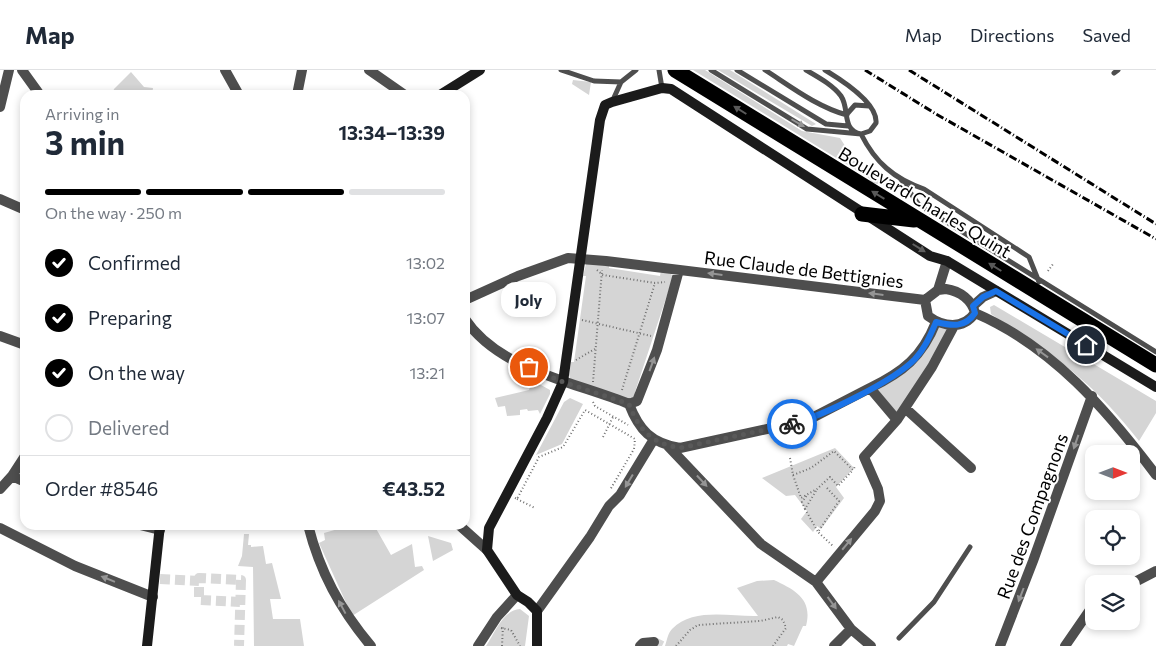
<!DOCTYPE html>
<html lang="en">
<head>
<meta charset="utf-8">
<style>
	body { margin:0; font-family:Commissioner,sans-serif; background:#f6f6f7; color:#1f2937; height:100vh; display:flex; flex-direction:column; font-size:19px; white-space:nowrap }
	* { box-sizing:border-box; margin:0 }
	p { font-size:16px; color:#747a83 }
	.icon { flex:none; width:28px; height:28px; fill:none; stroke:currentColor; stroke-width:2; stroke-linecap:round; stroke-linejoin:round }
	.map { position:relative; flex:1; overflow:hidden }
	.sheet { position:absolute; left:20px; top:20px; width:450px; height:440px; display:flex; flex-direction:column; background:#fff; border-radius:15px; box-shadow:0 2px 8px #0003 }
	.sheet>* { flex:none }
	.needle { width:32px; rotate:90deg }
	.controls { position:absolute; left:1085px; top:375px; display:grid; gap:10px }
	.controls a { display:grid; place-items:center; width:55px; height:55px; border-radius:10px; background:#fff; box-shadow:0 2px 8px #0003; font-size:25px }
	.pin { position:absolute; display:grid; place-items:center; width:42px; height:42px; color:#fff; margin:-21px; border:2px solid #fff; border-radius:50%; box-shadow:0 1px 5px #0007 }
	.courier { position:absolute; display:grid; place-items:center; width:50px; height:50px; margin:-25px; border:4px solid #1a73e8; border-radius:50%; background:#fff; color:#222; box-shadow:0 1px 6px #0007 }
	.bubble { position:absolute; height:35px; border-radius:15px; background:#fff; box-shadow:0 2px 8px #0003; font-size:16px; font-weight:700; line-height:35px; text-align:center }
	.head em { font-style:normal; font-weight:700 }
	.head div { display:flex; flex-direction:column-reverse }
	.head { display:flex; align-items:center; justify-content:space-between; height:85px; padding:0 25px }
	h1 { font-size:32px; font-weight:700; line-height:38px }
	.bar { display:grid; grid-template-columns:repeat(4,1fr); gap:8px 5px; align-content:center; height:60px; padding:0 25px }
	.bar i { height:6px; border-radius:4px; background:#e0e1e3 }
	.bar .current { background:#000 }
	.bar p { grid-column:span 4 }
	.line { display:flex; align-items:center; gap:12px; padding:0 25px; border-top:1px solid #e0e1e3 }
	.line div { flex:1 }
	ol { padding:0 25px; list-style:none }
	li { display:flex; align-items:center; gap:15px; height:55px }
	li p { margin-inline-start:auto }
	li .icon { padding:5px; border-radius:50%; background:#000; color:#fff; stroke-width:4 }
	li:last-child { color:#747a83 }
	li i { width:28px; height:28px; border:2px solid #e0e1e3; border-radius:50% }
	header { display:flex; align-items:center; gap:30px; box-sizing:border-box; height:70px; padding:0 25px; background:#fff; border-bottom:1px solid #e0e1e3 }
	header strong { font-size:24px }
	nav { display:flex; gap:28px; margin-inline-start:auto; font-size:18px }
	.map>svg:first-child { display:block }
</style>
</head>
<body>
<header>
<strong>Map</strong>
<nav><a>Map</a><a>Directions</a><a>Saved</a></nav>
</header>
<div class="map">
<svg width="1156" height="576" viewBox="0 0 1156 576">
	<rect width="100%" height="100%" fill="#fff"/>
	<path fill="#d5d5d5" d="M693 0H705L802 61 840 68 858 96 890 116 872 113 869 108Z
		M718 0H730L816 54 812 56Z
		M131 2 144 17 153 18 152 25H112L114 19Z
		M573 10 591 12 589 25 572 14Z
		M609 193V198L660 206 661 200 671 204 673 207 635 322 638 324 632 330 571 311 569 305 571 292H574L586 206H583L586 194Z
		M994 235 1156 331V343L1139 371C1093 312 1053 284 991 244L990 237Z
		M936 252 954 256 897 350 870 318 902 299Z
		M532 310 550 320V324L540 344 538 340 528 341 527 339 520 340V345L507 346 505 336 498 337 495 328 529 320Z
		M570 328 583 334 562 374 536 385 564 332Z
		M835 378 854 398 836 417 844 428 821 459 817 456 813 462 801 449 807 441 795 425 786 426 762 408Z
		M352 455H374L391 485 412 474 415 497 422 496 424 500 352 546 319 473 325 470 324 463Z
		M244 464H249L248 475H251V477L263 476 266 494 272 493 281 529H270L273 549H300L304 576H254L253 497 238 496 242 486Z
		M428 466 451 473 453 480 433 491Z
		M774 510C795 520 813 529 806 556H803L794 576 788 574 787 576H665C667 570 668 563 672 559 693 537 731 547 758 546L737 518 757 511Z
		M520 539 529 546 525 576H486C495 563 503 540 520 539Z"/>
	<g fill="none" stroke-linecap="round" stroke-linejoin="round">
		<path stroke="#d9d9d9" stroke-width="10" stroke-dasharray="10 5" stroke-linecap="butt" d="M160 509 199 511V530L240 532
			M199 511V508L241 510 239 576
			M654 572 662 576"/>
		<path stroke="#707070" stroke-width="2" stroke-dasharray="1 2.5" stroke-linecap="butt" d="M597 200 603 205 655 213 665 212
			M1048 201 1053 194
			M582 250 651 266
			M576 290 595 279
			M593 312 602 200
			M622 320 655 213
			M593 332 595 336 628 355
			M603 367 613 347
			M790 388 793 405 801 428 817 419 830 407 838 416 853 400
			M793 405 811 398 834 381 853 400 856 395
			M827 418 839 431 818 462 834 477
			M816 421 805 439 818 462
			M515 428 517 429 539 387 563 377 585 340 635 369 634 379 610 420
			M517 429 535 438
			M805 439 802 432 807 425
			M501 558 511 560 520 576
			M502 576 503 556
			M676 576 690 560 698 555 760 551 778 547 783 550 786 558 773 576"/>
		<path stroke="#4e4e4e" stroke-width="5" d="M561 0 594 11 621 12
			M659 0 662 18
			M711 0 807 59 861 64 870 61 876 53C878 33 840 9 825 0
			M737 0 826 54 848 56
			M765 0C790 16 817 37 847 45
			M806 0C818 7 833 15 841 26 850 39 841 60 861 64 875 92 894 109 924 119L1029 187 1039 212
			M1114 3 1118 0
			M612 32 621 12 636 0
			M847 44 855 35 869 36
			M900 108 919 135 1156 282
			M899 568 934 532 970 477"/>
		<path stroke="#4e4e4e" stroke-width="10" d="M22 0 40 25
			M225 0 239 25
			M369 0 405 25
			M297 25 302 0
			M0 37 9 0
			M0 129 25 140
			M946 219C960 221 972 230 975 243 963 260 943 257 928 246L925 230 938 220Z
			M938 220 947 191
			M465 230 518 206 568 188 606 191 925 230
			M973 236 983 227 996 221
			M975 243C1052 276 1107 340 1156 405
			M465 249C499 300 575 312 629 334 639 360 651 373 680 378L808 350 870 318
			M0 266 25 275
			M629 334 637 331 657 280 679 200
			M905 338 971 398
			M897 350 870 318C903 302 922 287 936 252
			M668 376 761 474 816 512 851 559 871 576
			M12 406 25 412
			M0 419 12 406 25 386
			M140 455 160 460
			M308 455C320 502 340 539 371 576
			M459 455 487 480
			M0 458 75 496 153 527
			M816 512 875 441 880 431 878 419 864 387 897 350 932 297 954 256
			M1131 514 1156 501
			M537 541 590 467 609 436 620 425 654 369
			M478 576 497 547 517 525
			M640 576 643 573 654 572
			M834 576 851 559
			M1000 576 1033 491 1092 326
			M1065 576 1094 534"/>
		<path stroke="#1b1b1b" stroke-width="10" d="M440 25 480 0
			M147 576 160 455
			M537 576V541L528 532 517 525 487 480 489 458 547 348 563 312 600 50 605 35 612 32 662 18 671 19 930 186 947 191 1156 317"/>
		<path stroke="#000" stroke-width="15" d="M675 0 1156 295
			M862 144 914 150"/>
		<path stroke="#000" stroke-width="3" stroke-dasharray="8 2.5 1 2.5" stroke-linecap="butt" d="M865 0 936 44 1156 169
			M909 0 1156 154"/>
	</g>
	<defs><path id="oneway-solid" d="M-6-.8H1V-3.2L6.5 0L1 3.2V.8H-6Z" transform="scale(1.25)"/></defs>
	<g fill="#595959">
		<use href="#oneway-solid" transform="translate(740 40) rotate(-148)"/>
		<use href="#oneway-solid" transform="translate(878 125) rotate(-149)"/>
		<use href="#oneway-solid" transform="translate(995 197) rotate(-148)"/>
	</g>
	<g fill="#959595">
		<use href="#oneway-solid" transform="translate(798 53) rotate(30)"/>
		<use href="#oneway-solid" transform="translate(715 204) rotate(-173)"/>
		<use href="#oneway-solid" transform="translate(876 224) rotate(-173)"/>
		<use href="#oneway-solid" transform="translate(1042 283) rotate(-144)"/>
		<use href="#oneway-solid" transform="translate(652 294) rotate(-70)"/>
		<use href="#oneway-solid" transform="translate(1076 372) rotate(109)"/>
		<use href="#oneway-solid" transform="translate(629 411) rotate(121)"/>
		<use href="#oneway-solid" transform="translate(702 411) rotate(47)"/>
		<use href="#oneway-solid" transform="translate(847 474) rotate(-50)"/>
		<use href="#oneway-solid" transform="translate(108 509) rotate(-158)"/>
		<use href="#oneway-solid" transform="translate(1021 525) rotate(111)"/>
		<use href="#oneway-solid" transform="translate(832 533) rotate(54)"/>
		<use href="#oneway-solid" transform="translate(342 537) rotate(-118)"/>
	</g>
	<use fill="#5f5f5f" href="#oneway-solid" transform="translate(919 178) rotate(32)"/>
	<g fill="none" stroke-linecap="round" stroke-linejoin="round">
		<path stroke="#595959" stroke-width="5" stroke-dasharray="0 9" d="M529 297 563 312 629 334C639 360 651 373 680 378L792 354"/>
		<path stroke="#1a73e8" stroke-width="6" d="M792 354C822 346 894 311 915 289 925 278 930 266 936 252 952 256 965 258 975 243L973 236 983 227 996 221 1086 275"/>
	</g>
	<g text-anchor="middle" dominant-baseline="central" stroke-width="4" stroke-linejoin="round" paint-order="stroke">
		<g font-size="18" fill="#000" stroke="#fff">
			<text transform="translate(925 132) rotate(31)">Boulevard Charles Quint</text>
			<text transform="translate(804 199) rotate(7)">Rue Claude de Bettignies</text>
			<text transform="translate(1032 446) rotate(-70)">Rue des Compagnons</text>
		</g>
	</g>
</svg>
<div class="controls">
<a><svg class="needle" viewBox="-14 -14 28 28"><path d="M0-13l5 13h-10z" fill="#e53935"/><path d="M0 13l5-13h-10z" fill="#747a83"/></svg></a>
<a><svg class="icon" aria-label="locate" viewBox="0 0 24 24"><circle cx="12" cy="12" r="6"/><path d="M12 2v4M12 18v4M2 12h4M18 12h4"/></svg></a>
<a><svg class="icon" aria-label="layers" viewBox="0 0 24 24"><path d="M12 4l9 5-9 5-9-5zM3 14l9 5 9-5"/></svg></a>
</div>
<div class="pin" style="left:529px;top:297px;background:#ea580c"><svg class="icon" aria-label="bag" viewBox="0 0 24 24"><path d="M5 8h14l-1 12H6zM9 8a3 3 0 0 1 6 0"/></svg></div>
<div class="pin" style="left:1086px;top:275px;background:#1f2937"><svg class="icon" aria-label="home" viewBox="0 0 24 24"><path d="M3 11l9-7 9 7M6 9v11h12V9"/></svg></div>
<div class="courier" style="left:792px;top:354px"><svg class="icon" aria-label="bike" viewBox="0 0 24 24"><circle cx="6" cy="16" r="4"/><circle cx="18" cy="16" r="4"/><path d="M6 16l4-8h5l3 8M10 8l3 8H6M13 5h3"/></svg></div>
<div class="bubble" style="left:501px;top:212px;width:55px">Joly</div>
<section class="sheet">
<div class="head"><div><h1>3 min</h1><p>Arriving in</p></div><em>13:34–13:39</em></div>
<div class="bar"><i class="current"></i><i class="current"></i><i class="current"></i><i></i><p>On the way · 250 m</p></div>
<ol>
<li><svg class="icon" aria-label="check" viewBox="0 0 24 24"><path d="M5 12l5 5 9-10"/></svg>Confirmed<p>13:02</p></li>
<li><svg class="icon" aria-label="check" viewBox="0 0 24 24"><path d="M5 12l5 5 9-10"/></svg>Preparing<p>13:07</p></li>
<li><svg class="icon" aria-label="check" viewBox="0 0 24 24"><path d="M5 12l5 5 9-10"/></svg>On the way<p>13:21</p></li>
<li><i></i>Delivered</li>
</ol>
<div class="line" style="height:65px"><div>Order #8546</div><b>€43.52</b></div>
</section>
</div>
</body>
</html>
